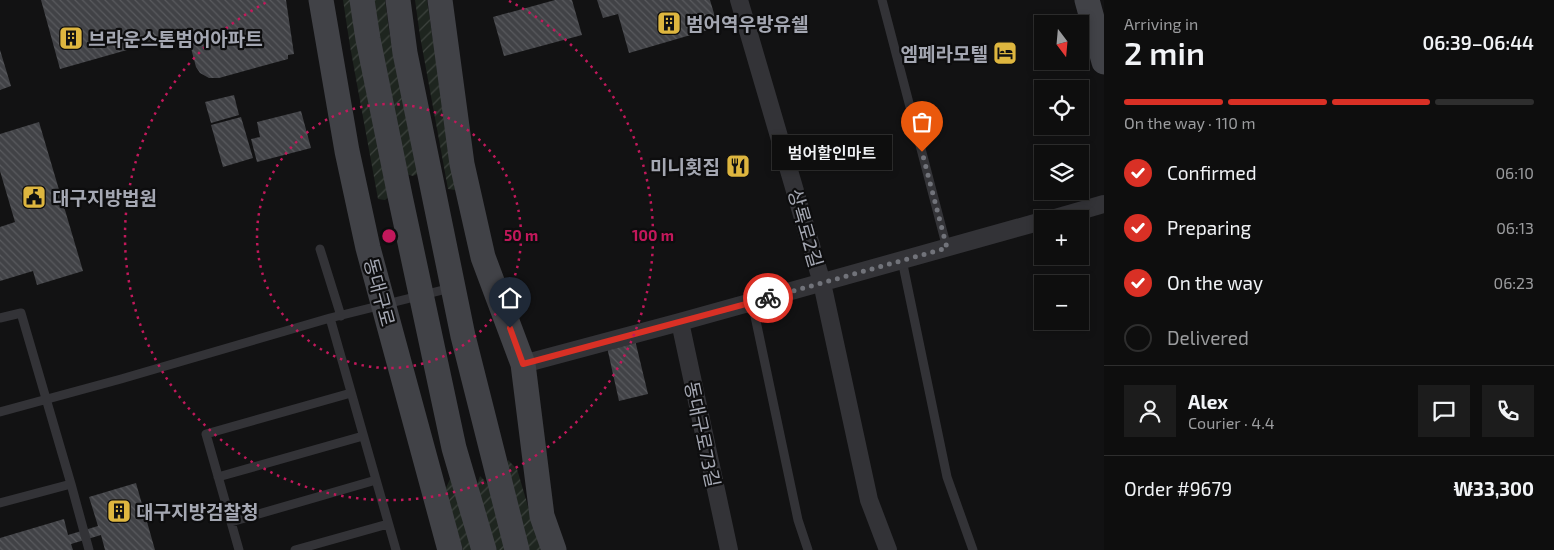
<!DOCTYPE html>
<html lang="en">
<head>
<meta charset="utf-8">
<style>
	body { margin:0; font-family:"Exo 2","Noto Sans KR",sans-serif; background:#1c1c1c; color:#f1f3f6; height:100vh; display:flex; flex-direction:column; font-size:19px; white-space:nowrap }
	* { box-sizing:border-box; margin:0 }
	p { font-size:16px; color:#9b9c9e }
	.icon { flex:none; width:28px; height:28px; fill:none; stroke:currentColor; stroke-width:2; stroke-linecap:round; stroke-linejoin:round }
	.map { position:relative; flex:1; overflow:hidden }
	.panel { display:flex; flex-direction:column; background:#0e0e0e; width:450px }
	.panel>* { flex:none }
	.needle { width:32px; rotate:164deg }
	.controls { position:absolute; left:1034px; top:15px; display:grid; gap:10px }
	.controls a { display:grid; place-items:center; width:55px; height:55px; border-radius:0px; background:#0e0e0e; box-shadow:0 2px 8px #0003,0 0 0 1px #2e2e2e; font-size:25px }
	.pin { position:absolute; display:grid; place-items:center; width:42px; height:42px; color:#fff; margin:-51px -21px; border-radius:50% 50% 50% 0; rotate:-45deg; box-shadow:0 0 5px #0007 }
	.pin .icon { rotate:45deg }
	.courier { position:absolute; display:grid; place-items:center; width:50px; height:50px; margin:-25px; border:4px solid #d93025; border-radius:50%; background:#fff; color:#222; box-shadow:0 1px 6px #0007 }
	.bubble { position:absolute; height:35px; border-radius:0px; background:#0e0e0e; box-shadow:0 2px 8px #0003,0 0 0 1px #2e2e2e; font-size:16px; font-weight:600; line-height:35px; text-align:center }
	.overview em { font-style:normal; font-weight:600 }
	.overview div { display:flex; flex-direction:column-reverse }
	.overview { display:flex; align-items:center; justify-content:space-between; height:85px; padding:0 20px }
	h1 { font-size:32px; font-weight:600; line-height:38px }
	.bar { display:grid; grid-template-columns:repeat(4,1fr); gap:8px 5px; align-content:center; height:60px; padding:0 20px }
	.bar i { height:6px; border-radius:4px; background:#2e2e2e }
	.bar .active { background:#d93025 }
	.bar p { grid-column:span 4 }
	.line { display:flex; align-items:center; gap:12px; padding:0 20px; border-top:1px solid #2e2e2e }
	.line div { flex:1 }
	.round { display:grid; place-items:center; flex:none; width:52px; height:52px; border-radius:0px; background:#1c1c1c }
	ol { padding:0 20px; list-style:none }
	li { display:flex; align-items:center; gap:15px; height:55px }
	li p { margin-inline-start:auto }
	li .icon { padding:5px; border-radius:50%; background:#d93025; color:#fff; stroke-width:4 }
	li:last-child { color:#9b9c9e }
	li i { width:28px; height:28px; border:2px solid #2e2e2e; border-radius:50% }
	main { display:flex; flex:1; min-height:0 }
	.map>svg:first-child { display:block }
</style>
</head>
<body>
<main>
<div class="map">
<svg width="1104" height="550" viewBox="0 0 1104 550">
	<defs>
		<pattern id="garden-furrows" width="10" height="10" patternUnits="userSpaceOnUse" patternTransform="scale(1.25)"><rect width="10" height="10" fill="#1e251f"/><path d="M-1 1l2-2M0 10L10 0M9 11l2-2" fill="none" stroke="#3c423d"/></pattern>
		<pattern id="building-back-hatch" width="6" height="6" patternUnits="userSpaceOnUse" patternTransform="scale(1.25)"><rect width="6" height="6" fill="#414246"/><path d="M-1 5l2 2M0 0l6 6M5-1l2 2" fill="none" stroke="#595a5e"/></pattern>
	</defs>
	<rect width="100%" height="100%" fill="#121213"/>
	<path fill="url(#garden-furrows)" d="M343 0H356L390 196 385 200 378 199 350 46Z
		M372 0H385L390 37 418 171 417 174 413 176 406 174Z
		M415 0H427L432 34 460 185 455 190 448 189 420 36Z
		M508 460 517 469 541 550H528L504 472Z
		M480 476 488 484 508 550H495L476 487Z
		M450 479 458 487 477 550H463L445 490Z"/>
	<path fill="url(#building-back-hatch)" d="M41 0H286L294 54 288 55V59L219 78H209L200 73 196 67 187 33 60 69Z
		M555 0H572L582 35 504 56 493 17Z
		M597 0H710L718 27 629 53 618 14 603 18Z
		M0 50 11 86 0 90Z
		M234 95 239 115 211 123 205 102Z
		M301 111 311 148 257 162 251 139 260 137 257 122Z
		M241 117 253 158 223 167 211 125Z
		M39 122 83 271 37 285 33 271 0 281V227L15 222 0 171V134Z
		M635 340 648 394 619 401 607 347Z
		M136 483 155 550H105L101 535 71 544 73 550H0V538L64 519 68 535 98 526 89 497Z"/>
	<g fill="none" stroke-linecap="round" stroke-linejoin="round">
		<path stroke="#333337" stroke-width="9" d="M882 0 947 248
			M320 249 341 316
			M902 260 947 477 973 550
			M752 302 798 520 808 550
			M0 318 21 313 71 484 0 503
			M330 318 396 550
			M0 412 121 379 330 318 451 288
			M218 477 363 436
			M71 484 89 550
			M231 522 376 480
			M239 550 206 434 351 393
			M295 550 388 524"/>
		<path stroke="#333337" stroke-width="18" d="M739 0 822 283 869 500 888 550
			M1052 219 1104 204
			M680 322 729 550
			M523 364 680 322 1042 221"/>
		<path stroke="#414247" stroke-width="25" d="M321 0 347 151 368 248 450 550
			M362 0 368 39 400 196 454 448 484 550
			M398 0 405 53 463 336 517 550
			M440 0 462 164 483 257 523 364 542 516 554 550
			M1087 0 1104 62"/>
	</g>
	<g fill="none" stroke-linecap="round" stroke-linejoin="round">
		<path stroke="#71737a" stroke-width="5" stroke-dasharray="0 9" d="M768 298 947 248 922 152"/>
		<path stroke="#d93025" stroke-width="6" d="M510 328 523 364 768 298"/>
	</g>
	<g fill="none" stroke="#c2185b" stroke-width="2.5" stroke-dasharray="2.5 5">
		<circle cx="389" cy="236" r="132"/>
		<path d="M509 1A264 264 0 1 1 269 1"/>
	</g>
	<defs>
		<g id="building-square" transform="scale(1.25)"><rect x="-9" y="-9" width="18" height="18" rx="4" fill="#deb63f" stroke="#0d0d0e"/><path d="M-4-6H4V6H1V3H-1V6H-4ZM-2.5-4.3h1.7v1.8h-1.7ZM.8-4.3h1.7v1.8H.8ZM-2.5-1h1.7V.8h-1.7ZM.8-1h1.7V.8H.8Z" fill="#111"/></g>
		<g id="hotel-square" transform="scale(1.25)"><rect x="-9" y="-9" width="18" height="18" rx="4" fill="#deb63f" stroke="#0d0d0e"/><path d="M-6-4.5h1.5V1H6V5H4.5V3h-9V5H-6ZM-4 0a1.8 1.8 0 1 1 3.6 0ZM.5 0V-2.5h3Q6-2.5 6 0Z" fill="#111"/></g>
		<g id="restaurant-square" transform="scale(1.25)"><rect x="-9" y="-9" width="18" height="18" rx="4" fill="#deb63f" stroke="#0d0d0e"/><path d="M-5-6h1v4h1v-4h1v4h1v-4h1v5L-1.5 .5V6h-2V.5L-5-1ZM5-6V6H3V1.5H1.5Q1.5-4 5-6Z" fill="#111"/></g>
		<g id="civic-square" transform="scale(1.25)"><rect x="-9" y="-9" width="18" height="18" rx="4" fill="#deb63f" stroke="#0d0d0e"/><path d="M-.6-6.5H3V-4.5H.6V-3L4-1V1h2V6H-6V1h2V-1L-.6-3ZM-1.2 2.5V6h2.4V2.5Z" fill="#111"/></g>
	</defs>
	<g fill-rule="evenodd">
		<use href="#building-square" x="669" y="23"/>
		<use href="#building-square" x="71" y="38"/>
		<use href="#hotel-square" x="1005" y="53"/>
		<use href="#restaurant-square" x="738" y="166"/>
		<use href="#civic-square" x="34" y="197"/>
		<use href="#building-square" x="119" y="511"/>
	</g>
	<g text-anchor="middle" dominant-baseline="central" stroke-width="4.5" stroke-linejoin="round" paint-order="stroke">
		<g font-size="19" font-weight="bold" fill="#a4a7b2" stroke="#0d0d0e" text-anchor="start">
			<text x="686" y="23">범어역우방유쉘</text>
			<text x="88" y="38">브라운스톤범어아파트</text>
			<text x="988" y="53" text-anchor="end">엠페라모텔</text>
			<text x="720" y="166" text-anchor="end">미니횟집</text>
			<text x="52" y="197">대구지방법원</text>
			<text x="136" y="511">대구지방검찰청</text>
		</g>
		<g font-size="19" fill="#a4a7b2" stroke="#0d0d0e">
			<text transform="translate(806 228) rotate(74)">상록로2길</text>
			<text transform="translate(380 292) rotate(75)">동대구로</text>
			<text transform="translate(703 434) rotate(78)">동대구로73길</text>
		</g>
	</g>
	<circle cx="389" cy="236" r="8" fill="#c2185b" stroke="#0d0d0e" stroke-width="2.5"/>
	<g font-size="15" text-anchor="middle" font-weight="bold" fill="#c2185b" stroke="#0d0d0e" stroke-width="4.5" stroke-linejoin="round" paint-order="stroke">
		<text x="521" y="241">50 m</text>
		<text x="653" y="241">100 m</text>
	</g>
</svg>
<div class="controls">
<a><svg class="needle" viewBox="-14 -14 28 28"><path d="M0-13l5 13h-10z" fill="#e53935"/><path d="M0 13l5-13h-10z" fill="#9b9c9e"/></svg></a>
<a><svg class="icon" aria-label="locate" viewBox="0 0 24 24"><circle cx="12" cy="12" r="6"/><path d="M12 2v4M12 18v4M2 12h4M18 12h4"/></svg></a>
<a><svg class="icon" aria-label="layers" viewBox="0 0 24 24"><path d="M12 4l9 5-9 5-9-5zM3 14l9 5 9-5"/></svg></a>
<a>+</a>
<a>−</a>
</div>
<div class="pin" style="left:922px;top:152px;background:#ea580c"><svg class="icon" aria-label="bag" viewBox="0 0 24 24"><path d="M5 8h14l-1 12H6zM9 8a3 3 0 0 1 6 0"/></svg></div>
<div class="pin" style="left:510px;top:328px;background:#1f2937"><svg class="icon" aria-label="home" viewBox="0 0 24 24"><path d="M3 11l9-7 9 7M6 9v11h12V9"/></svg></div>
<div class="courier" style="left:768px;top:298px"><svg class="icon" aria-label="bike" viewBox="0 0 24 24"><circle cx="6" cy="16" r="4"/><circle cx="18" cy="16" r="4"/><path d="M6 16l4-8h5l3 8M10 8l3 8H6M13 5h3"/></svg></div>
<div class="bubble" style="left:772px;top:135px;width:120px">범어할인마트</div>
</div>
<section class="panel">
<div class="overview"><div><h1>2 min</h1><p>Arriving in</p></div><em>06:39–06:44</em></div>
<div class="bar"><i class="active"></i><i class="active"></i><i class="active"></i><i></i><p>On the way · 110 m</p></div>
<ol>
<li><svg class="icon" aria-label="check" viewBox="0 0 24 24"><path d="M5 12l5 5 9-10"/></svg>Confirmed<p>06:10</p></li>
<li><svg class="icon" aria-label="check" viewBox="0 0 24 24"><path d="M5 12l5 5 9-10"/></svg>Preparing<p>06:13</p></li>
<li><svg class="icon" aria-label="check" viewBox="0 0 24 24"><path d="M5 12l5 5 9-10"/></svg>On the way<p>06:23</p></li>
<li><i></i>Delivered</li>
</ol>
<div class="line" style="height:90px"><a class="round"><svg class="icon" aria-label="person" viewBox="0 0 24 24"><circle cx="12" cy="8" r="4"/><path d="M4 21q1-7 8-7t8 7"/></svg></a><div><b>Alex</b><p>Courier · 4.4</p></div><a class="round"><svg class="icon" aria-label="chat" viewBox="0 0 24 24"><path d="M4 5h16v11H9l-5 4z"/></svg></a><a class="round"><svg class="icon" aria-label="phone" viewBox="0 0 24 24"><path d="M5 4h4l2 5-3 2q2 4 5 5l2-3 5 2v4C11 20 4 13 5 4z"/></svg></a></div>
<div class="line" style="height:65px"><div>Order #9679</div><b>₩33,300</b></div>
</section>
</main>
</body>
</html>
